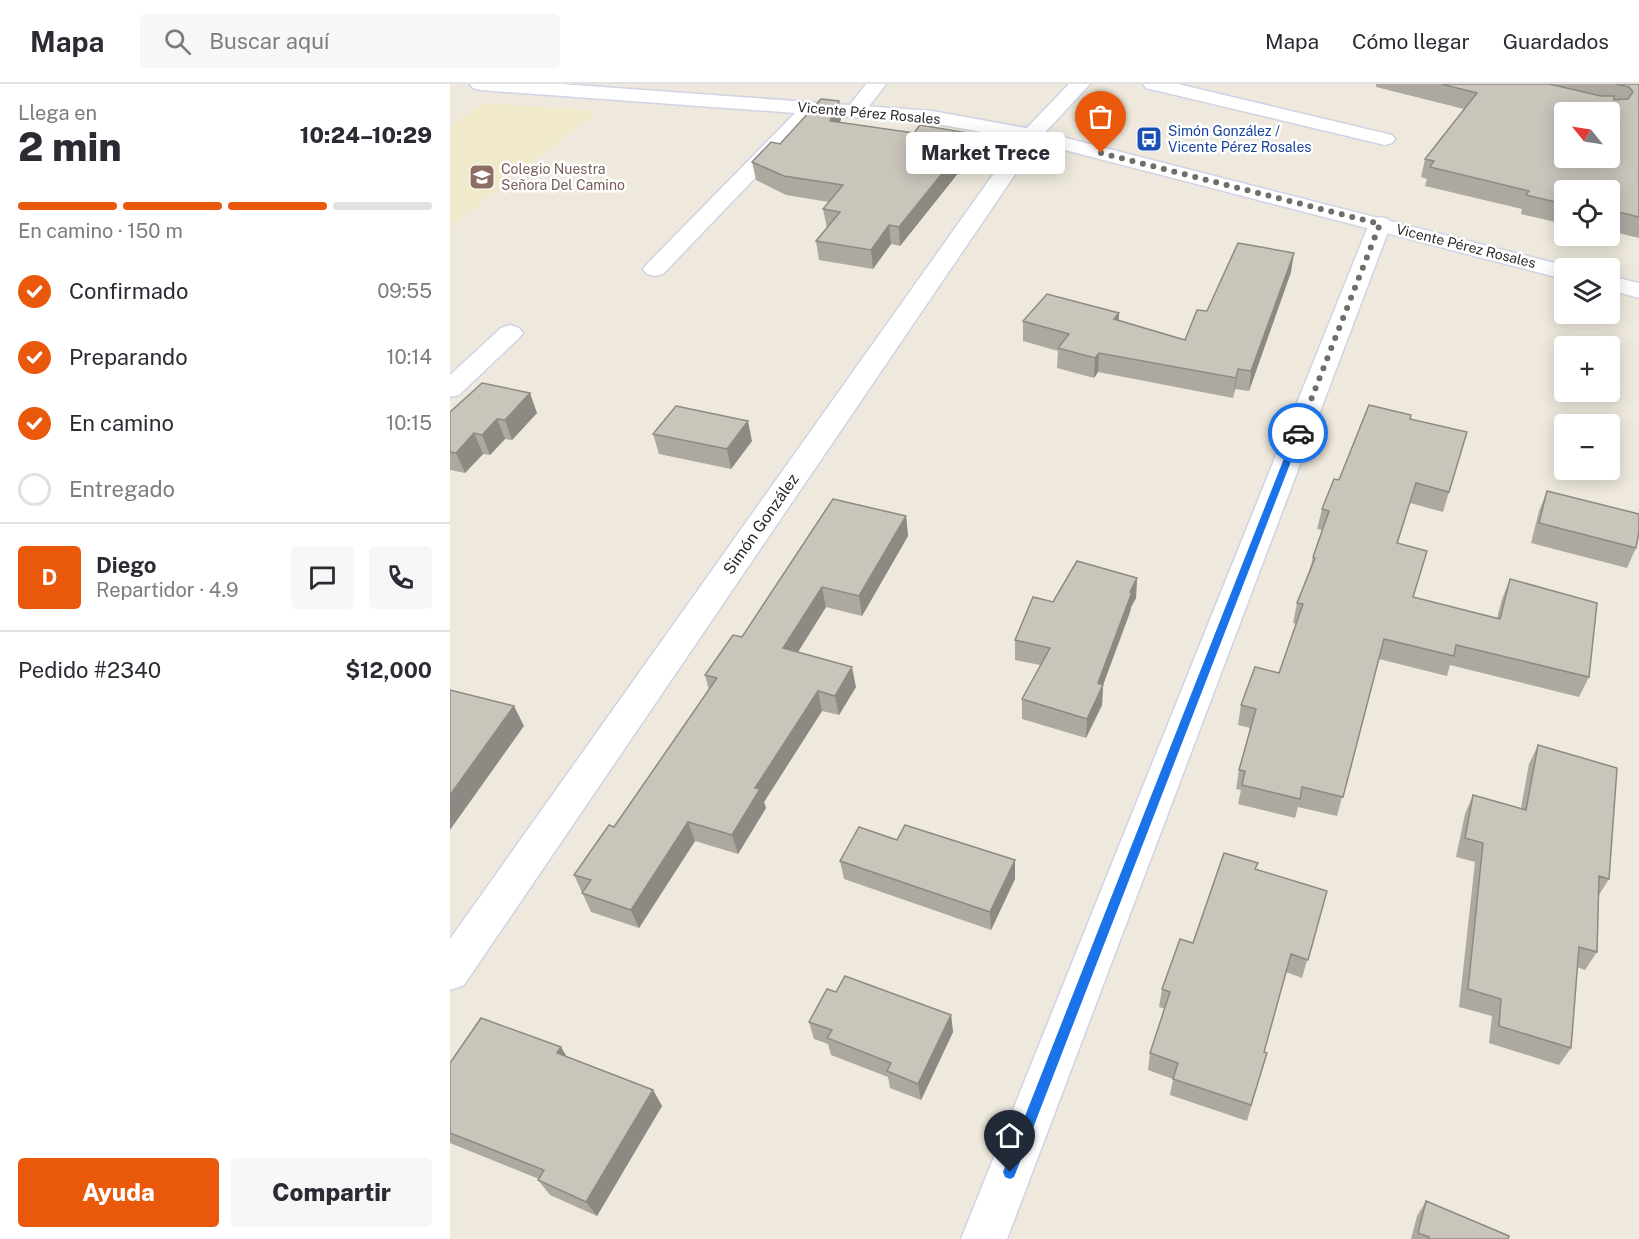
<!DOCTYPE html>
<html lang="es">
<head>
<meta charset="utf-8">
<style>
	body { margin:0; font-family:"Public Sans",sans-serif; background:#f7f7f7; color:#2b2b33; height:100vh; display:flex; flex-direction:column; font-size:22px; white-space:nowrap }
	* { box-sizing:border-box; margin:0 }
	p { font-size:20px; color:#7c7c81 }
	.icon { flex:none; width:33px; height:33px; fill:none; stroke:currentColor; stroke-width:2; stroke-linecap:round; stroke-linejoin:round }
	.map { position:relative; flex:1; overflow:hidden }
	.details { display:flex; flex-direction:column; background:#fff; width:450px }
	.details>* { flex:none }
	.needle { width:39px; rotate:300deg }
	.controls { position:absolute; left:1104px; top:18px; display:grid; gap:12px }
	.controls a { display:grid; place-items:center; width:66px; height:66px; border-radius:6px; background:#fff; box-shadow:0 3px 15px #0003; font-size:30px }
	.pin { position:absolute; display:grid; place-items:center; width:51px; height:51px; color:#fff; margin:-62px -26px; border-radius:50% 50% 50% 0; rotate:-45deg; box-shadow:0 0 6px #0007 }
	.pin .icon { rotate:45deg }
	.courier { position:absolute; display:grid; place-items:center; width:60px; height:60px; margin:-30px; border:4px solid #1a73e8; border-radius:50%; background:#fff; color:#222; box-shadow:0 2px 8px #0007 }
	.bubble { position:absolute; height:42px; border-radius:6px; background:#fff; box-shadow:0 3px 15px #0003; font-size:20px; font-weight:800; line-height:42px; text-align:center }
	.head em { font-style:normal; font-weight:800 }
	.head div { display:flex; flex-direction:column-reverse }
	.head { display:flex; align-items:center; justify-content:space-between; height:102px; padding:0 18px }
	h1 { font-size:39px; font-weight:800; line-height:45px }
	.bar { display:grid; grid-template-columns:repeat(4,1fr); gap:9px 6px; align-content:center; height:72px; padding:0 18px }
	.bar i { height:8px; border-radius:4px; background:#e1e1e2 }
	.bar .current { background:#ea580c }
	.bar p { grid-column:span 4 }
	.line { display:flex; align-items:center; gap:15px; padding:0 18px; border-top:2px solid #e1e1e2 }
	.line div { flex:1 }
	.round { display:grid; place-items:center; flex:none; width:63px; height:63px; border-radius:6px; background:#f7f7f7 }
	ol { padding:0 18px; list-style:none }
	li { display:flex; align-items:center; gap:18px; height:66px }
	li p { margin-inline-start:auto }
	li .icon { padding:6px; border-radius:50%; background:#ea580c; color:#fff; stroke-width:4 }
	li:last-child { color:#7c7c81 }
	li i { width:33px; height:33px; border:3px solid #e1e1e2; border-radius:50% }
	.primary-button { display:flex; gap:12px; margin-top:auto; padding:12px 18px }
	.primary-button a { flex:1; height:69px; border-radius:6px; background:#ea580c; color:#fff; font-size:24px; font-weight:800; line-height:69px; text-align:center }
	.primary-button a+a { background:#f7f7f7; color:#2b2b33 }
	header { display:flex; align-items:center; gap:36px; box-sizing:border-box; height:84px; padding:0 30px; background:#fff; border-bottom:2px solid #e1e1e2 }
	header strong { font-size:28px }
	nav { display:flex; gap:33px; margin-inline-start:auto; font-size:21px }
	.search { width:420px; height:54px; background:#f7f7f7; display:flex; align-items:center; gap:15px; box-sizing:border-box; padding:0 21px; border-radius:6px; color:#7c7c81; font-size:22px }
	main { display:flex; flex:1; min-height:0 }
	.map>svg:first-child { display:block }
</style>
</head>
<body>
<header>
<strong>Mapa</strong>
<div class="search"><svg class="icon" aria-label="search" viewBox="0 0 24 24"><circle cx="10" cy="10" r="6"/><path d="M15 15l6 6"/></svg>Buscar aquí</div>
<nav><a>Mapa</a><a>Cómo llegar</a><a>Guardados</a></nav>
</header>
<main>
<section class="details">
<div class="head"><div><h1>2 min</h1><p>Llega en</p></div><em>10:24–10:29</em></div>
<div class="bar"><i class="current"></i><i class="current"></i><i class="current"></i><i></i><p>En camino · 150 m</p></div>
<ol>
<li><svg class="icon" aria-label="check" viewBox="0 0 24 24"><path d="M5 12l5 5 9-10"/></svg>Confirmado<p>09:55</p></li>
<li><svg class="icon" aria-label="check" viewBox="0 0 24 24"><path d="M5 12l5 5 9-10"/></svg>Preparando<p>10:14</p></li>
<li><svg class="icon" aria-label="check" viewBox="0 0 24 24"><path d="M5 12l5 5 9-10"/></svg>En camino<p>10:15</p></li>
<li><i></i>Entregado</li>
</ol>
<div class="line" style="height:108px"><b class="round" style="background:#ea580c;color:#fff">D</b><div><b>Diego</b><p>Repartidor · 4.9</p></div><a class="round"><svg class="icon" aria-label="chat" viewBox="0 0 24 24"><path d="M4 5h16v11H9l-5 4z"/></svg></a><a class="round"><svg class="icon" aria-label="phone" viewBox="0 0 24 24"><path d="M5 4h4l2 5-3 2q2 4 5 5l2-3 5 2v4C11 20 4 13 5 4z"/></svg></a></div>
<div class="line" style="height:78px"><div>Pedido #2340</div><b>$12,000</b></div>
<div class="primary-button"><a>Ayuda</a><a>Compartir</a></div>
</section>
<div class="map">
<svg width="1189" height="1155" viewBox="0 0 1189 1155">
	<rect width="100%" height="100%" fill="#eee9dc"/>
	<path fill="#f0eaca" d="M33 19 148 27 0 143V43Z"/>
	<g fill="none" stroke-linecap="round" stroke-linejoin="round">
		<g stroke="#d1d2e5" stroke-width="3">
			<path id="minor" d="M416 0H436L413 30H399L396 26Z
				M619 0H640L589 55 14 901 0 906V855L574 47Z
				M693 0H728L942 51 945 55 942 59 935 61 696 4Z
				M361 18 368 20 371 24 368 28 213 190 205 192 197 190 193 185 197 180 354 20Z
				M930 133 938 135 941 140 557 1155H511L919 140 922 135Z
				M60 241 69 244 73 249 69 254 9 311 0 313V291L51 244Z"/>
		</g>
		<g stroke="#d1d2e5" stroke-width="3">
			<path id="tertiary" d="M20 0H111L482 27 581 45 1124 184H1114V195L580 57 482 39 30 6 23 4Z
				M1160 192 1189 199V214L1160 206Z"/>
		</g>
		<use href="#minor" fill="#fff" fill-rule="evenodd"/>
		<use href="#tertiary" fill="#fff" fill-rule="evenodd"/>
	</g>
	<path fill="#ada9a1" d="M926 0H1189V154L1160 147V106H1114V140L1071 130 1072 125 975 102 977 95 971 93 975 75 1014 25 926 3Z
		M389 17 391 35 390 38 464 49 524 50 525 68 450 162 441 160 423 185 369 176 366 157 377 144 373 125 379 118 336 111 306 96 302 78 330 60Z
		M841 188 799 307 785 305 783 314 648 288 644 294 607 284 608 267 573 257V237L669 229 668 237 735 256 757 227Z
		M0 328 87 329 62 356 55 355 40 371 33 370 15 389 0 386Z
		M960 335 1017 348 993 428 960 419 948 459 963 513 1047 534 1052 515 1060 495 1139 593 1129 613 1000 581 997 592 929 575 887 732 848 723 845 734 788 720 791 706 786 705 789 686 800 644 788 641 791 621 829 589 846 540 843 539 847 519 859 488 863 473 872 446 867 445 872 425 889 396Z
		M203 350 302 357 281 385 209 370Z
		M1097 407 1186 464 1177 484 1081 459 1089 427Z
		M456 432 458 452 412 532 376 523 348 568 406 603 389 631 372 627 314 718 316 724 288 770 245 757 189 844 141 828 124 791 164 743 259 606 255 591 292 553Z
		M687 494 686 514 681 523 680 528 653 601 652 621 636 654 572 635V615L590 581 565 576V556L603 518Z
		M1088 661 1159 795 1149 811 1147 868 1135 886 1127 883 1121 964 1109 981 1039 959 1042 932 1009 923 1025 778 1006 773 1015 730 1023 711 1071 724 1079 680Z
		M447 756 565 776V795L541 846 394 795 390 777Z
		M806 785 877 807 852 894 836 888 814 968 817 969 797 1037 720 1011 723 995 698 986 700 969 715 925 709 923 712 905 743 859Z
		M386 908 501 931 503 948 471 1016 440 1004 438 993 381 971 378 960 364 955 359 938Z
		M111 963 116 972 203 1006 212 1022 147 1132 100 1111 88 1096 89 1095 0 1059V979Z
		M976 1117 1058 1155H961L967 1132Z"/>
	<path fill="#8d8a83" d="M389 17 391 35 382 55 380 37Z
		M524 50 525 68 450 162 449 143Z
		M439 141 441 160 423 185 421 166Z
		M844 169 841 188 799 307 801 287Z
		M669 229 668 248 664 235Z
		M649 269 648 288 644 294 645 274Z
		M788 285 785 305 783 314 786 294Z
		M80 309 87 329 62 356 55 336Z
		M47 335 55 355 40 371 32 351Z
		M298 337 302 357 281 385 277 365Z
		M24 349 33 370 15 389 6 369Z
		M456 432 458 452 412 532 409 512Z
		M687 494 686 514 681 523 680 528 653 601 652 621 636 654 637 635 648 599 680 508Z
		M372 503 376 523 338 584 333 564Z
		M402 583 406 603 389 631 385 612Z
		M368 607 372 627 314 718 316 724 288 770 282 751 305 704Z
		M64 622 74 642 0 746V711Z
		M238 738 245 757 189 844 181 826Z
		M565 776V795L541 846 540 828Z
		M501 931 503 948 471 1016 468 1000Z
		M111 963 121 980 107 969Z
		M203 1006 212 1022 147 1132 136 1118Z"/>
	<path fill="#c9c5bb" stroke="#8d8a83" stroke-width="1.5" fill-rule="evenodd" d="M991 0H1099L1151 12H1164V16L1178 15 1183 8 1179 3 1166 0H1189V133L1160 126V106H1114V120L1076 111 1079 107 980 83 984 77 975 75 1027 9ZM1114 28H1160V74H1114Z
		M371 15 389 17 380 37 464 49 470 41 524 50 449 143 439 141 421 166 366 157 390 128 373 125 393 101 334 92 302 78 321 58 330 60Z
		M788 159 844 169 801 287 788 285 786 294 649 269 645 274 608 264 619 250 573 237 597 210 669 229 664 235 735 256 747 226 757 227Z
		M32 299 80 309 55 336 47 335 32 351 24 349 6 369 0 368V328Z
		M919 321 961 331 960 335 1017 348 999 408 966 399 947 459 977 467 963 513 1050 535 1060 495 1147 519 1139 593 1006 561 1004 572 934 555 893 713 852 703 850 715 792 701 795 687 789 686 806 625 791 621 805 583 829 589 853 520 847 519 865 474 863 473 879 427 872 425 884 395 889 396Z
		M226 322 298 337 277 365 203 350Z
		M1097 407 1189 430V448L1186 464 1089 439Z
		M383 415 456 432 409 512 372 503 333 564 402 583 385 612 368 607 305 704 310 705 282 751 238 738 181 826 132 809 141 796 124 791 159 741 164 743 267 594 255 591 283 551 292 553Z
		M627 477 687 494 680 508H682L648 599 653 601 637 635 572 615 600 564 565 556 583 513 603 518Z
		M0 606 64 622 0 711Z
		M1088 661 1167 684 1159 795 1149 792 1147 868 1129 863 1121 964 1049 942 1051 915 1018 905 1033 759 1015 754 1023 711 1076 726Z
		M455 741 565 776 540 828 390 777 409 743 447 756Z
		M774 769 808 779 805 785 877 807 858 876 841 870 814 968 817 969 801 1021 723 995 728 979 700 969 720 908 712 905 730 855 743 859Z
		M395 892 501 931 468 1000 437 987 441 979 377 954 382 946 359 938 377 905 386 908Z
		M31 934 111 963 107 969 203 1006 136 1118 88 1096 94 1086 0 1049V979Z
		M976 1117 1059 1152 1058 1155H978L979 1153 968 1149Z"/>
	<path fill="#1a73e8" d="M848 347 852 349 566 1088 564 1093 560 1095 555 1093 553 1088 844 349Z"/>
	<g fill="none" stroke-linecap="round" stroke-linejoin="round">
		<path stroke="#6f6e69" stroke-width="6" stroke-dasharray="0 10.8" d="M651 69 930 140 848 349"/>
	</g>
	<defs>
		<g id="bus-square" transform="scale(1.35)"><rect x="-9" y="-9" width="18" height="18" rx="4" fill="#1a4fb4" stroke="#fff"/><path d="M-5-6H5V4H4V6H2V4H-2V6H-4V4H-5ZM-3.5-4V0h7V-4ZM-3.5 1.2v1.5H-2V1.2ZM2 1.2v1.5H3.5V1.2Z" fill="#fff"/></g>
		<g id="school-square" transform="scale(1.35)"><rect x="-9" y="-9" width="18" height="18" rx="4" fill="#8d6e63" stroke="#fff"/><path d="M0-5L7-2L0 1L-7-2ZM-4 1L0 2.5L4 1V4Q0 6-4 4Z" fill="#fff"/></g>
	</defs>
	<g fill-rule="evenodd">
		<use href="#bus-square" x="699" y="55"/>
		<use href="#school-square" x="32" y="93"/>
	</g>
	<g text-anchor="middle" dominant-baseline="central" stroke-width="5" stroke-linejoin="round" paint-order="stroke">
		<g font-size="14" fill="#2b2b2b" stroke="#fff">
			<text transform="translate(419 29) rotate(5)">Vicente Pérez Rosales</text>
			<text transform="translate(1016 162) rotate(14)">Vicente Pérez Rosales</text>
		</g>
		<g font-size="14" fill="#164399" stroke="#fff" text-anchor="start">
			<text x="718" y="47">Simón González /<tspan x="718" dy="16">Vicente Pérez Rosales</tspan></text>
		</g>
		<g font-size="14" fill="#785e54" stroke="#fff" text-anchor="start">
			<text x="51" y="85">Colegio Nuestra<tspan x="51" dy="16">Señora Del Camino</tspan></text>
		</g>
		<g font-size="16" fill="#2b2b2b" stroke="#fff">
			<text transform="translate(311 440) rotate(-55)">Simón González</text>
		</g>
	</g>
</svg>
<div class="controls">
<a><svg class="needle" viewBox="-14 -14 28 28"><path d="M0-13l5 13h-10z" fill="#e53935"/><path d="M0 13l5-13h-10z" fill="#7c7c81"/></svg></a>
<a><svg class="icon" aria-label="locate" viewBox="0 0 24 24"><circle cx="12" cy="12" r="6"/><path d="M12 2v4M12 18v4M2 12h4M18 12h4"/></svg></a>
<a><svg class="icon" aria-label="layers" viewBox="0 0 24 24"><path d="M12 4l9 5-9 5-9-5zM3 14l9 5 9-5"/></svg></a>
<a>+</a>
<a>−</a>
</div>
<div class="pin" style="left:651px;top:69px;background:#ea580c"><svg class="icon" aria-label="bag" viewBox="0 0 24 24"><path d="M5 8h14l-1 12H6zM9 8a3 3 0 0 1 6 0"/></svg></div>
<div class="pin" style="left:560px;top:1088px;background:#1f2937"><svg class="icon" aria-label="home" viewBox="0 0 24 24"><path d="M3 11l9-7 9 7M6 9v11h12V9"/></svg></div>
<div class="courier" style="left:848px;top:349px"><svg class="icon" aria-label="car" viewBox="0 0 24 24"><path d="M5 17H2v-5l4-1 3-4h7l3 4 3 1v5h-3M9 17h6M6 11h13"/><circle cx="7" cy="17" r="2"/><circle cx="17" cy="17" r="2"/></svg></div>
<div class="bubble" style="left:456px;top:48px;width:159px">Market Trece</div>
</div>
</main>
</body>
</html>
